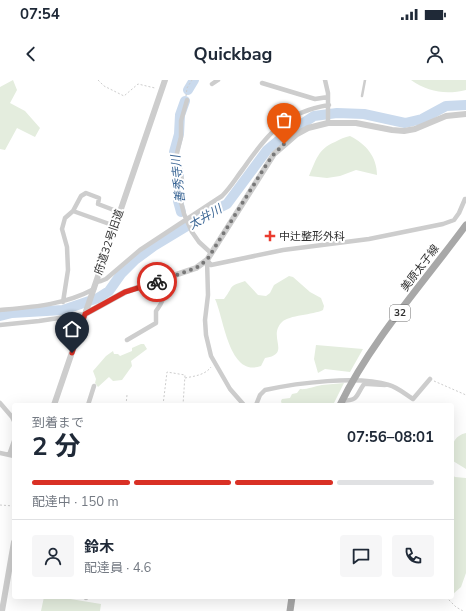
<!DOCTYPE html>
<html lang="ja">
<head>
<meta charset="utf-8">
<style>
	body { margin:0; font-family:"Nunito Sans","Noto Sans JP",sans-serif; background:#f6f6f7; color:#1f2937; height:100vh; display:flex; flex-direction:column; font-size:15px; white-space:nowrap }
	* { box-sizing:border-box; margin:0 }
	p { font-size:13px; color:#747a83 }
	.icon { flex:none; width:22px; height:22px; fill:none; stroke:currentColor; stroke-width:2; stroke-linecap:round; stroke-linejoin:round }
	.map { position:relative; flex:1; overflow:hidden }
	.details { position:absolute; left:12px; top:323px; width:442px; height:196px; display:flex; flex-direction:column; background:#fff; border-radius:4px; box-shadow:0 4px 16px #0002 }
	.details>* { flex:none }
	.pin { position:absolute; display:grid; place-items:center; width:34px; height:34px; color:#fff; margin:-41px -17px; border-radius:50% 50% 50% 0; rotate:-45deg; box-shadow:0 0 4px #0007 }
	.pin .icon { rotate:45deg }
	.courier { position:absolute; display:grid; place-items:center; width:40px; height:40px; margin:-20px; border:3px solid #d93025; border-radius:50%; background:#fff; color:#222; box-shadow:0 1px 5px #0007 }
	.head em { font-style:normal; font-weight:700 }
	.head div { display:flex; flex-direction:column-reverse }
	.head { display:flex; align-items:center; justify-content:space-between; height:68px; padding:0 20px }
	h1 { font-size:26px; font-weight:700; line-height:30px }
	.bar { display:grid; grid-template-columns:repeat(4,1fr); gap:6px 4px; align-content:center; height:48px; padding:0 20px }
	.bar i { height:5px; border-radius:3px; background:#e0e1e3 }
	.bar .active { background:#d93025 }
	.bar p { grid-column:span 4 }
	.line { display:flex; align-items:center; gap:10px; padding:0 20px; border-top:1px solid #e0e1e3 }
	.line div { flex:1 }
	.round { display:grid; place-items:center; flex:none; width:42px; height:42px; border-radius:4px; background:#f6f6f7 }
	.status { display:flex; justify-content:space-between; align-items:center; height:28px; padding:0 20px; background:#fff; direction:ltr }
	.status svg { height:11px; fill:currentColor }
	header { display:flex; justify-content:space-between; align-items:center; height:52px; padding:0 20px; background:#fff; font-size:18px; font-weight:700 }
	.map>svg:first-child { display:block }
</style>
</head>
<body>
<div class="status"><b>07:54</b><svg viewBox="0 0 49 12"><path d="M0 12V9h3v3zM5 12V6h3v6zM10 12V3h3v9zM15 12V0h3v12zM26 1h20v11H26zM47 4h2v5h-2z"/></svg></div>
<header><svg class="icon" aria-label="back" viewBox="0 0 24 24"><path d="M15 5l-7 7 7 7"/></svg>Quickbag<svg class="icon" aria-label="person" viewBox="0 0 24 24"><circle cx="12" cy="8" r="4"/><path d="M4 21q1-7 8-7t8 7"/></svg></header>
<div class="map">
<svg width="466" height="531" viewBox="0 0 466 531">
	<rect width="100%" height="100%" fill="#fff"/>
	<path fill="#e4edde" d="M13 0 17 10 10 23 25 31 40 48 35 57 17 48 5 70 0 69V7Z
		M411 0H466V10C446 15 428 12 411 0Z
		M350 56C366 64 377 77 377 95L356 90 340 96 327 98 309 96C316 80 318 69 335 62 340 59 345 57 350 56Z
		M289 196 293 197 310 212 321 218 324 226 323 230C313 235 289 235 282 242 267 257 292 274 265 278L261 286C229 298 224 238 215 219H224C227 215 228 213 230 210 232 204 240 203 245 201L258 215 266 216 270 213 274 205Z
		M141 264H144L147 269 131 281 132 286 122 300 113 301 109 297 98 307 95 303 96 299 93 291 106 276 113 271 114 274H118L120 276 132 271V268Z
		M316 265 363 269 350 292 325 289 318 293 314 279Z
		M344 303 333 325H282L281 321 282 319 290 318 292 314 297 313 300 309C306 310 315 306 322 305 329 304 337 304 344 303Z
		M466 353V389L453 381C450 369 452 356 466 353Z
		M452 395 455 397 466 398V493L461 507 452 515Z
		M44 517H58L101 524 100 531H41Z"/>
	<g fill="none" stroke-linecap="round" stroke-linejoin="round">
		<path stroke="#cadaed" stroke-width="10" d="M188 10 194 0
			M181 132 178 121 179 94 175 81 174 72 179 54 180 35 185 21
			M0 236 12 233 63 230 98 218 109 211 121 194 135 180 154 166 207 134 227 124 267 70 285 55 314 36 337 33 364 34 405 43 422 39 446 26 466 25"/>
		<path stroke="#cdcdcd" stroke-width="1" stroke-dasharray="2 2" stroke-linecap="butt" d="M98 0 104 6 124 16 138 4 155 8
			M186 16 187 8 192 0
			M185 298C195 296 205 295 211 287
			M434 301 466 315
			M126 325 127 315
			M163 325 167 292 185 295 183 325
			M0 425 14 426
			M446 517 456 527 463 531"/>
		<path stroke="#cdcdcd" stroke-width="2.5" d="M362 16 365 0"/>
		<path stroke="#cdcdcd" stroke-width="4.5" d="M325 0 328 13V43
			M262 3 315 19 328 17
			M212 4 218 0
			M187 20 181 41V57L176 77 182 100 181 122 184 134 192 152 199 162 211 173
			M73 131 115 146
			M207 180 211 185 283 170 369 159 443 144 454 140 459 133 465 119H466
			M207 180 208 215 205 240 206 255 211 276 230 309 244 325
			M96 202 101 201 106 199 140 170 222 116C231 107 236 98 243 89 267 54 285 32 329 25
			M63 222 68 190 67 167 62 149 65 138 73 131 81 116 86 113 99 118 98 124 119 132
			M0 230C33 227 64 225 94 209
			M0 245 39 241 85 234
			M127 260 156 243V231C166 218 163 216 161 201
			M342 321C359 320 355 317 364 304H368L385 305
			M0 323 12 337 14 341
			M88 325 94 306
			M256 325 260 315 265 310C297 303 358 295 389 305 397 307 405 314 413 319L430 299
			M0 373 14 376
			M9 375 14 361
			M86 518V517"/>
		<path stroke="#cdcdcd" stroke-width="6" d="M85 234 125 212 196 188 207 180 274 74 297 54 308 48 328 43H356L392 50 404 51 415 49 446 36 466 34
			M54 325 165 0
			M2 531 14 462"/>
		<path stroke="#a8a8a8" stroke-width="7" d="M340 325C371 261 424 202 466 145
			M290 531 292 517"/>
	</g>
	<g fill="none" stroke-linecap="round" stroke-linejoin="round">
		<path stroke="#787878" stroke-width="4" stroke-dasharray="0 7.2" d="M157 202 196 188 207 180 268 82 274 74 284 64"/>
		<path stroke="#d93025" stroke-width="5" d="M72 273 85 234 125 212 157 202"/>
	</g>
	<path fill="#ea3c2f" stroke="#fff" stroke-width="1.5" d="M268 150h4v4h4v4h-4v4h-4v-4h-4v-4h4z"/>
	<g text-anchor="middle" dominant-baseline="central" stroke-width="4" stroke-linejoin="round" paint-order="stroke">
		<rect fill="#fff" stroke="#6e6e6e" stroke-width="1" x="390" y="225" width="20" height="16" rx="3"/>
		<g font-size="10" font-weight="bold" fill="#303030">
			<text x="400" y="233">32</text>
		</g>
		<g font-size="11" fill="#303030" stroke="#fff" text-anchor="start">
			<text x="279" y="156">中辻整形外科</text>
		</g>
		<g font-size="11" fill="#303030" stroke="#fff">
			<text transform="translate(109 162) rotate(-71)">府道32号旧道</text>
			<text transform="translate(420 188) rotate(-53)">美原太子線</text>
		</g>
		<g font-size="12" font-style="italic" fill="#3b6695" stroke="#fff">
			<text transform="translate(178 99) rotate(-96)">善秀寺川</text>
			<text transform="translate(205 137) rotate(-30)">太井川</text>
		</g>
	</g>
</svg>
<div class="pin" style="left:284px;top:64px;background:#ea580c"><svg class="icon" aria-label="bag" viewBox="0 0 24 24"><path d="M5 8h14l-1 12H6zM9 8a3 3 0 0 1 6 0"/></svg></div>
<div class="pin" style="left:72px;top:273px;background:#1f2937"><svg class="icon" aria-label="home" viewBox="0 0 24 24"><path d="M3 11l9-7 9 7M6 9v11h12V9"/></svg></div>
<div class="courier" style="left:157px;top:202px"><svg class="icon" aria-label="bike" viewBox="0 0 24 24"><circle cx="6" cy="16" r="4"/><circle cx="18" cy="16" r="4"/><path d="M6 16l4-8h5l3 8M10 8l3 8H6M13 5h3"/></svg></div>
<section class="details">
<div class="head"><div><h1>2 分</h1><p>到着まで</p></div><em>07:56–08:01</em></div>
<div class="bar"><i class="active"></i><i class="active"></i><i class="active"></i><i></i><p>配達中 · 150 m</p></div>
<div class="line" style="height:72px"><a class="round"><svg class="icon" aria-label="person" viewBox="0 0 24 24"><circle cx="12" cy="8" r="4"/><path d="M4 21q1-7 8-7t8 7"/></svg></a><div><b>鈴木</b><p>配達員 · 4.6</p></div><a class="round"><svg class="icon" aria-label="chat" viewBox="0 0 24 24"><path d="M4 5h16v11H9l-5 4z"/></svg></a><a class="round"><svg class="icon" aria-label="phone" viewBox="0 0 24 24"><path d="M5 4h4l2 5-3 2q2 4 5 5l2-3 5 2v4C11 20 4 13 5 4z"/></svg></a></div>
</section>
</div>
</body>
</html>
